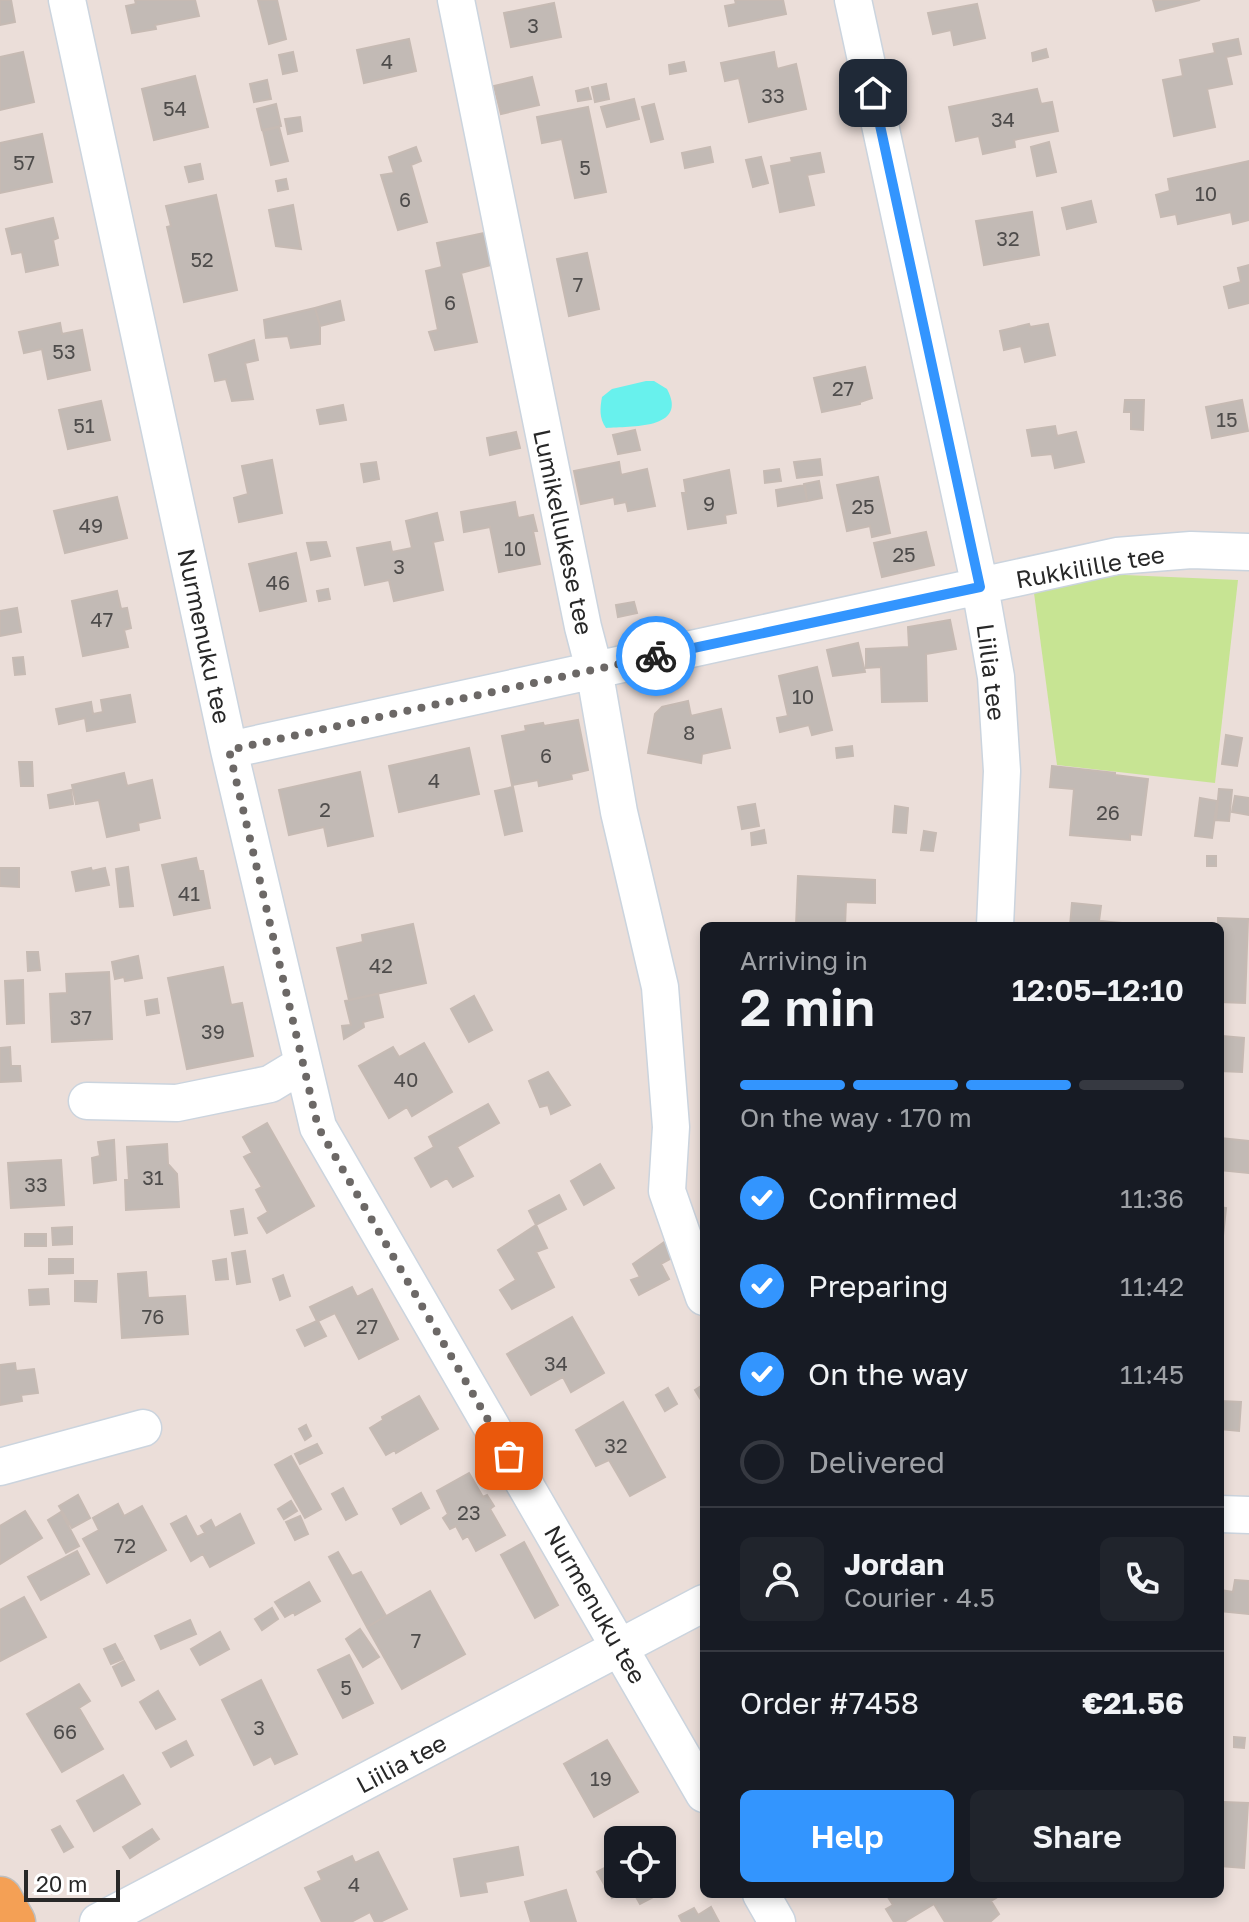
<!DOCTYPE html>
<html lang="en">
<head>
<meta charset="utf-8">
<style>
	body { margin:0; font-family:"Golos Text",sans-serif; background:#20242c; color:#f1f3f6; height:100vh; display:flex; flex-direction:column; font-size:30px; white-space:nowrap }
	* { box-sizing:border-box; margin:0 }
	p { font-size:26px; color:#9ea1a6 }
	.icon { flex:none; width:44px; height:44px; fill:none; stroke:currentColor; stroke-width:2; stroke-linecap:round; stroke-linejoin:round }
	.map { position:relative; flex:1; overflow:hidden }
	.panel { position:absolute; left:700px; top:922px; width:524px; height:976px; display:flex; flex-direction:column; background:#171b24; border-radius:12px; box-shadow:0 4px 12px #0003 }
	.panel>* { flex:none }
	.tools { position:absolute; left:604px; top:1826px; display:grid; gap:16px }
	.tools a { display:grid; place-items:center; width:72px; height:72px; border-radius:12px; background:#171b24; box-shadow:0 4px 12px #0003; font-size:40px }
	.scale { position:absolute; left:24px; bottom:20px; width:96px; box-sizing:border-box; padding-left:8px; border:4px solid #282828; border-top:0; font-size:22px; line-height:28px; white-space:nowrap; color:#282828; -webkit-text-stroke:6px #fff; paint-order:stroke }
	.pin { position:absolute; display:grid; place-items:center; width:68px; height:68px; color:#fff; margin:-34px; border-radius:16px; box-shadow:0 4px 12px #0006 }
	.courier { position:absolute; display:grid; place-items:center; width:80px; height:80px; margin:-40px; border:6px solid #3395fe; border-radius:50%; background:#fff; color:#222; box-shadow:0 2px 10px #0007 }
	.head em { font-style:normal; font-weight:600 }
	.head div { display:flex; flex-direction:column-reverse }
	.head { display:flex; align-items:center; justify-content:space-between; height:136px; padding:0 40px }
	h1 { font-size:52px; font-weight:600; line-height:60px }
	.bar { display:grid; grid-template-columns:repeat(4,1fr); gap:12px 8px; align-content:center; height:96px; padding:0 40px }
	.bar i { height:10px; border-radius:6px; background:#363941 }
	.bar .selected { background:#3395fe }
	.bar p { grid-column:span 4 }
	.line { display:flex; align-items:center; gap:20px; padding:0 40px; border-top:2px solid #363941 }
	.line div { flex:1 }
	.round { display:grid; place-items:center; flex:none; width:84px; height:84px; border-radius:12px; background:#20242c }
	ol { padding:0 40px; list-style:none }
	li { display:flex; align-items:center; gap:24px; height:88px }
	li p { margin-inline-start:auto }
	li .icon { padding:8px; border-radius:50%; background:#3395fe; color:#fff; stroke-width:4 }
	li:last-child { color:#9ea1a6 }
	li i { width:44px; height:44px; border:4px solid #363941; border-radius:50% }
	.primary-button { display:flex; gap:16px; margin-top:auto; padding:16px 40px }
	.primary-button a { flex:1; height:92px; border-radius:12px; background:#3395fe; color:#fff; font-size:32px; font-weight:600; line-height:92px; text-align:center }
	.primary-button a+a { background:#20242c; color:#f1f3f6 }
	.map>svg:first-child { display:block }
</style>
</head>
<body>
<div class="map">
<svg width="1249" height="1922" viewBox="0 0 1249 1922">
	<rect width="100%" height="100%" fill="#ebded9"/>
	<path fill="#c7e493" d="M1102 574 1238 580 1215 783 1057 765 1034 593Z"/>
	<path fill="#68f1ed" d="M646 381H654L667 389C689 430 630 426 606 428 599 418 600 408 602 397L612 389Z"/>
	<path fill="#c2bab5" stroke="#c6bab3" stroke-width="2" d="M0 0H11L15 22 0 25Z
		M135 0H195L199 16 155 25 156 29 132 33 126 6 136 4Z
		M258 0H277L286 39 269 44Z
		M735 0H783L786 14 729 26 725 6 736 4Z
		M1153 0H1200L1156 11Z
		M554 3 561 37 511 47 504 13Z
		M977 4 985 38 954 45 951 30 933 34 928 13Z
		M409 39 416 71 364 83 357 50Z
		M1238 39 1241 54 1226 57 1232 84 1207 89 1215 127 1174 136 1163 80 1183 76 1180 60 1215 53 1213 44Z
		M1046 49 1048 57 1033 61 1032 53Z
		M23 52 34 102 0 110V57Z
		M293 52 297 71 283 74 279 55Z
		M774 52 777 69 796 64 806 109 749 122 739 78 725 81 721 63Z
		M684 62 686 71 670 74 669 65Z
		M195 76 208 127 154 140 142 89Z
		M532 77 539 105 501 114 494 86Z
		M267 80 271 99 254 102 250 84Z
		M606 84 609 99 595 102 592 87Z
		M588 88 591 99 578 101 576 91Z
		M1037 89 1041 104 1052 102 1058 131 1014 140 1015 147 983 154 979 136 956 141 949 107Z
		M634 99 639 119 607 127 601 107Z
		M276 104 281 126 262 130 257 109Z
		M654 104 663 139 651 142 642 107Z
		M588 107 606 192 575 198 562 139 542 143 537 117Z
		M300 117 302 131 288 134 285 119Z
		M279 127 288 161 271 165 263 131Z
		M42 134 52 182 0 193V143Z
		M1049 142 1056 172 1037 176 1031 147Z
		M416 147 421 161 411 165 427 222 398 230 381 175 394 173 389 157Z
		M710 147 713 162 685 168 682 153Z
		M820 153 824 172 807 175 814 205 780 212 771 166 792 162 791 158Z
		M761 157 768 183 753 187 746 160Z
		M1249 161V220L1233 224 1231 212 1178 224 1176 214 1161 217 1156 195 1170 191 1168 179Z
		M200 164 203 179 189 182 185 167Z
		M286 179 288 189 278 191 276 181Z
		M216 195 237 290 184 302 167 227 171 226 166 206Z
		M1091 201 1096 222 1067 229 1062 208Z
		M293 205 301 249 276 246 269 210Z
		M1032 212 1039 255 984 265 976 221Z
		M53 218 58 238 53 240 58 265 26 272 22 252 12 254 6 229Z
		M489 232 498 263 461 273 477 342 435 350 429 332 438 330 426 271 442 267 437 243Z
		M587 253 599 309 569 316 557 259Z
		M1249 265V303L1229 308 1224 287 1241 282 1238 268Z
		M340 301 344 320 320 326 315 308Z
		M315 308 320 326V344L291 348 288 336 266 338 264 320Z
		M60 323 62 334 82 330 90 370 48 379 42 349 24 353 19 332Z
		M1029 324 1030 327 1048 324 1055 355 1025 362 1021 346 1004 350 1000 331Z
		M254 340 258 360 245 363 253 399 232 401 226 379 215 381 209 355Z
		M865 367 872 398 860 402V404L822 412 814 378Z
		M1125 400H1144L1143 430 1131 429V412H1124Z
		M1242 400 1248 431 1212 438 1206 407Z
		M101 401 110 440 68 449 59 410Z
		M343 405 346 420 320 424 317 410Z
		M1055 426 1057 436 1076 432 1084 462 1055 468 1052 454 1032 456 1027 430Z
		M635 430 640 450 618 454 613 435Z
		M516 432 520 448 490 455 487 438Z
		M820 459 822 475 797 478 794 462Z
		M272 460 282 513 239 522 234 498 248 494 242 466Z
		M376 462 379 479 364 482 361 464Z
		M619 462 621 475 647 469 655 506 628 511 626 502 615 504 614 497 581 504 574 471Z
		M779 469 781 481 765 483 764 471Z
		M729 470 736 513 725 515 726 523 688 529 682 493H686L684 480Z
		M878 477 890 533 872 537 870 526 847 531 837 485Z
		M819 481 822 498 807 501 804 484Z
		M805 485 807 501 778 506 776 490Z
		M117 497 127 538 65 553 54 511Z
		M515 502 518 518 533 515 537 531H533L540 564 499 572 490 527 464 532 461 512Z
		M437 513 443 540 433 542 443 590 394 601 389 580 365 585 357 548 390 542 392 552 412 548 406 521Z
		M926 532 934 565 882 577 874 543Z
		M326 542 330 556 311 560 307 543Z
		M296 553 306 601 260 611 249 564Z
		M328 589 330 599 319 601 317 591Z
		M117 591 121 609 127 608 131 628 124 630 128 647 83 656 72 601Z
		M634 602 637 613 618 617 616 605Z
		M17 608 21 632 0 636V611Z
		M950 620 956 649 926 654 927 701 882 702 881 667 866 668V649L909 647 908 627Z
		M858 643 865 672 833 676 827 650Z
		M23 657 25 674 15 675 13 658Z
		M817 667 832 730 812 735 809 725 780 732 777 718 788 716 779 676Z
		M130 695 135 722 87 731 85 718 59 724 56 709 91 702 93 714 103 712 101 700Z
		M688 701 691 716 721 709 730 748 702 754 701 763 648 753 655 714 662 707Z
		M578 720 588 770 571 774 572 779 539 786 538 780 512 785 502 736 526 731 525 726 543 723 544 726Z
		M1226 735 1242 738 1237 766 1222 764Z
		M852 746 853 756 837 758 836 748Z
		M469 748 479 794 399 812 389 766Z
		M19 762H32L33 786H21Z
		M1052 766 1115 773V775L1148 779 1141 835 1130 834V840L1070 835 1074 789 1050 787Z
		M360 772 373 836 328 846 324 827 289 835 279 790Z
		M124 773 127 786 152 780 160 818 138 823 139 830 107 837 99 800 76 804 72 785Z
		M513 787 522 831 505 835 495 791Z
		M1219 789 1232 790 1229 821 1216 820Z
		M71 790 73 804 50 808 48 795Z
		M1235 796 1249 798V815L1232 812Z
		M1200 798 1217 801 1212 838 1195 836Z
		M755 804 759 826 742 829 738 807Z
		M895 806 908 808 906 833 893 832Z
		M764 830 766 843 752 845 751 833Z
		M924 831 936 833 933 851 921 850Z
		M1207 856H1216V866H1207Z
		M196 858 199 871H203L210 908 174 915 162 865Z
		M128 867 133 906 120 907 116 869Z
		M0 868H19V887L0 886Z
		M91 868 92 871 105 868 109 885 76 891 72 872Z
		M798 876 875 880V903L846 902 845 926H796Z
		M1072 903 1101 906 1099 921 1135 924 1134 926H1070Z
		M1218 918 1248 919 1245 1003 1220 1002Z
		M413 924 426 983 349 1000 337 948 363 942 362 935Z
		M27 952H38L40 970 28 971Z
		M138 956 142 978 125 981 124 977 115 979 112 962Z
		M223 967 231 1005 242 1003 253 1056 187 1069 168 978Z
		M109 972 112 1039 52 1042 50 994 67 993 66 974Z
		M23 980 24 1023 7 1024 5 981Z
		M378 994 383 1017 363 1022 364 1027 344 1039 342 1026 351 1025 345 1001Z
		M474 996 492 1030 469 1042 451 1009Z
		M157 999 159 1013 147 1015 145 1001Z
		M1222 1036 1244 1038 1242 1072 1220 1071Z
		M424 1043 452 1092 412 1116 407 1107 389 1118 359 1066 393 1047 399 1057Z
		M10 1047 11 1066H20L21 1081 0 1082V1048Z
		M548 1072 570 1105 551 1114 548 1105 540 1107 529 1081Z
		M488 1104 499 1123 457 1147 473 1176 453 1187 447 1178 431 1187 415 1158 434 1147 429 1137Z
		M267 1123 314 1206 267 1233 258 1218 268 1212 256 1190 262 1187 244 1157 252 1153 243 1137Z
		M1220 1138 1249 1141V1173L1220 1170Z
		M114 1140 116 1180 94 1183 92 1158 100 1156 98 1142Z
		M167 1144 168 1164 177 1174 179 1207 126 1210 125 1180H129L127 1147Z
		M61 1160 64 1205 11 1208 8 1163Z
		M600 1164 614 1188 584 1205 571 1181Z
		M559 1195 566 1209 536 1225 529 1211Z
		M1220 1207 1226 1208 1222 1245H1220Z
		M243 1209 247 1233 235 1235 231 1211Z
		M536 1225 547 1248 536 1252 554 1287 512 1309 500 1290 516 1280 498 1250Z
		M72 1227V1244L53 1245 52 1228Z
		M25 1234H46V1246H25Z
		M670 1238 679 1254 661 1264 669 1279 639 1295 631 1280 640 1277 633 1264Z
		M245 1251 250 1282 237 1284 232 1253Z
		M49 1259H73V1273L49 1274Z
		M226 1259 228 1279 216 1280 213 1261Z
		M146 1272 148 1298 185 1296 188 1334 122 1338 118 1274Z
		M283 1275 290 1296 280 1300 273 1279Z
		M75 1281H97L96 1302 75 1301Z
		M352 1287 357 1297 372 1289 398 1339 359 1359 335 1313 318 1321 326 1336 305 1346 297 1330 317 1321 310 1307Z
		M48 1289 49 1304 30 1305 29 1290Z
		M572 1317 604 1373 571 1392 563 1377 531 1395 507 1354Z
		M15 1363 16 1371 34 1369 38 1393 21 1395 22 1401 0 1405V1365Z
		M704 1384V1405L695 1390Z
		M668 1388 677 1404 665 1411 656 1395Z
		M419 1396 438 1429 396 1453 395 1450 386 1455 370 1428 383 1420 382 1417Z
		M1220 1401 1241 1402 1239 1431 1220 1429Z
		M623 1402 665 1477 630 1496 609 1460 596 1466 576 1430Z
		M306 1425 311 1436 305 1440 299 1429Z
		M317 1444 322 1453 300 1464 295 1454Z
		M291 1456 321 1509 305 1518 275 1465Z
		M469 1473 483 1497 487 1495 494 1506 490 1509 505 1535 476 1551 468 1536 463 1539 456 1526 450 1529 443 1518 448 1514 437 1491Z
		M343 1488 357 1514 346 1520 332 1494Z
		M421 1493 429 1508 401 1524 393 1509Z
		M78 1495 90 1518 72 1528 59 1506Z
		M291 1501 297 1511 284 1519 278 1509Z
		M118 1504 124 1516 142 1506 166 1550 107 1583 83 1539 99 1530 93 1518Z
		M25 1511 42 1538 0 1564V1526Z
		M61 1512 79 1546 66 1553 48 1520Z
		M240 1514 254 1543 210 1567 203 1554 191 1561 171 1524 186 1516 197 1537 205 1533 201 1526 211 1520 215 1528Z
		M300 1516 308 1534 295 1540 286 1522Z
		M524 1542 558 1605 535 1618 501 1555Z
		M77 1551 89 1574 41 1600 28 1577Z
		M338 1552 352 1576 361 1572 386 1616 367 1627 329 1557Z
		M1235 1580 1249 1581V1614L1220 1611V1590L1233 1592Z
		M309 1582 320 1601 295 1615 294 1612 285 1617 275 1602Z
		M430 1591 465 1654 402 1689 367 1627Z
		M24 1597 46 1637 0 1661V1610Z
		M272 1608 278 1619 262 1630 255 1619Z
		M190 1620 196 1634 161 1649 155 1636Z
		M360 1629 379 1657 363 1667 346 1639Z
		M220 1632 229 1649 200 1665 191 1649Z
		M115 1644 123 1659 111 1664 104 1649Z
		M349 1655 373 1703 343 1718 318 1670Z
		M124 1661 134 1680 122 1686 113 1667Z
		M261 1680 297 1754 275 1764 271 1756 254 1765 222 1700Z
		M79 1684 90 1701 79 1708 103 1749 62 1772 27 1714Z
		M158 1691 175 1719 156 1729 140 1702Z
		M1234 1737 1245 1738 1244 1748 1234 1747Z
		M607 1740 638 1792 594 1817 564 1764Z
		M186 1741 193 1755 171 1767 163 1753Z
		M123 1775 140 1804 94 1831 77 1801Z
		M1223 1802 1248 1803 1244 1868 1220 1866V1815H1223Z
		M60 1826 73 1847 64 1852 52 1830Z
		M152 1829 159 1839 130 1858 123 1847Z
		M518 1847 523 1875 485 1882 487 1892 461 1896 454 1859Z
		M378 1852 407 1909 380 1922H375L370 1912 351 1922H322L305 1888 322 1880 318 1872 352 1856 355 1863Z
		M618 1861V1884H637L612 1898 597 1872Z
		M644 1884H654L659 1894 640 1904 632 1890Z
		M566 1890 576 1922H531L525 1902Z
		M886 1894H993L996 1898 991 1901 999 1914 990 1922H945L934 1904 904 1922H894L886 1909 893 1905Z
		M711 1907 719 1922H682L679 1916 694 1908 698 1915Z"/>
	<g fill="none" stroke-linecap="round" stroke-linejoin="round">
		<g stroke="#cbd4de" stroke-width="39">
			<path id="minor" d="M67 0 229 750 318 1127 704 1794
				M456 0 583 627 594 669 619 812 660 987 671 1127 667 1191 704 1297
				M853 0 980 587 996 677 1002 771 995 926
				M229 750 1117 556 1191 550 1249 552
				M87 1101 177 1103 270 1084 303 1064
				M0 1467 143 1428
				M1220 1514 1249 1515
				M761 1894 777 1922
				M98 1922 704 1603"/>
		</g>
		<g stroke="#bebebe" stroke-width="47">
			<path id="major" d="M0 1899 13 1922"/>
		</g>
		<use href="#minor" stroke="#fff" stroke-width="36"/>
		<use href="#major" stroke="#f4a055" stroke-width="44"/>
	</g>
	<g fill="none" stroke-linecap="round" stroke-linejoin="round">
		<path stroke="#6c6866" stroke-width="8" stroke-dasharray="0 14.4" d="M509 1456 318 1127 229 750 656 656"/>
		<path stroke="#3395fe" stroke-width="10" d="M656 656 980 587 873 93"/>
	</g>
	<g text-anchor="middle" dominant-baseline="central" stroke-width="6" stroke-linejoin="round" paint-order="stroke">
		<g font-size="20" fill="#4e4c4b">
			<text x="533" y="25">3</text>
			<text x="387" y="61">4</text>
			<text x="773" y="95">33</text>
			<text x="175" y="108">54</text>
			<text x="1003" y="119">34</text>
			<text x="24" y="162">57</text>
			<text x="585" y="167">5</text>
			<text x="1206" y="193">10</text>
			<text x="405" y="199">6</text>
			<text x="1008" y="238">32</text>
			<text x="202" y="259">52</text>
			<text x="578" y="284">7</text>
			<text x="450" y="302">6</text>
			<text x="64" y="351">53</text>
			<text x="843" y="388">27</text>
			<text x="1227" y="419">15</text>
			<text x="84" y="425">51</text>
			<text x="709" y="503">9</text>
			<text x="863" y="506">25</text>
			<text x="91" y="525">49</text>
			<text x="515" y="548">10</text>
			<text x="904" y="554">25</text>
			<text x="399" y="566">3</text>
			<text x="278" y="582">46</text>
			<text x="102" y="619">47</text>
			<text x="803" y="696">10</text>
			<text x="689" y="732">8</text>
			<text x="546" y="755">6</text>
			<text x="434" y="780">4</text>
			<text x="325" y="809">2</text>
			<text x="1108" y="812">26</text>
			<text x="189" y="893">41</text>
			<text x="381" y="965">42</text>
			<text x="81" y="1017">37</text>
			<text x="213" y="1031">39</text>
			<text x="406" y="1079">40</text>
			<text x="153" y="1177">31</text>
			<text x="36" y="1184">33</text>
			<text x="153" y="1316">76</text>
			<text x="367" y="1326">27</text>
			<text x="556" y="1363">34</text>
			<text x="616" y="1445">32</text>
			<text x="469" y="1512">23</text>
			<text x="125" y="1545">72</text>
			<text x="416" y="1640">7</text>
			<text x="346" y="1687">5</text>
			<text x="259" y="1727">3</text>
			<text x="65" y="1731">66</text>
			<text x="601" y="1778">19</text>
			<text x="354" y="1884">4</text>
		</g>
		<g font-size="24" fill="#282828" stroke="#fff">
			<text transform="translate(564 532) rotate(78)">Lumikellukese tee</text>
			<text transform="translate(1090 566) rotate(-10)">Rukkilille tee</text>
			<text transform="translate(205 636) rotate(78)">Nurmenuku tee</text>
			<text transform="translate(992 672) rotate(83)">Liilia tee</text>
			<text transform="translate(596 1604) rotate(60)">Nurmenuku tee</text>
			<text transform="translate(401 1763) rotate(-28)">Liilia tee</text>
		</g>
	</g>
</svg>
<div class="tools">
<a><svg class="icon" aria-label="locate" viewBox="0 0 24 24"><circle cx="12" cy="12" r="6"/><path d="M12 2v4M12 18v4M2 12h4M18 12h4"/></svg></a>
</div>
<div class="scale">20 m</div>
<div class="pin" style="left:509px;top:1456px;background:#ea580c"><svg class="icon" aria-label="bag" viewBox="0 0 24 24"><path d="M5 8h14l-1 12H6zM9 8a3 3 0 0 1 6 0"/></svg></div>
<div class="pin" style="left:873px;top:93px;background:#1f2937"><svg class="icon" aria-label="home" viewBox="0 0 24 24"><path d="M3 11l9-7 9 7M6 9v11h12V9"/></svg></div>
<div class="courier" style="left:656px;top:656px"><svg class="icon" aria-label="bike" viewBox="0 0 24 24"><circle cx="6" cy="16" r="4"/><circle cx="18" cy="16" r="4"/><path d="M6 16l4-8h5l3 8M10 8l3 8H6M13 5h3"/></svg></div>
<section class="panel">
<div class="head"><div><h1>2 min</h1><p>Arriving in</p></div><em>12:05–12:10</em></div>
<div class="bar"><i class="selected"></i><i class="selected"></i><i class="selected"></i><i></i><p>On the way · 170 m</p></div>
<ol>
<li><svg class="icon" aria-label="check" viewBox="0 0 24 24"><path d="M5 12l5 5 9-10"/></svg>Confirmed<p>11:36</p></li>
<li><svg class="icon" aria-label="check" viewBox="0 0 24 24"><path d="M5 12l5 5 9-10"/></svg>Preparing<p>11:42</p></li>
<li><svg class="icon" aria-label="check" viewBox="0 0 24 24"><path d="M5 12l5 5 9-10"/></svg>On the way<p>11:45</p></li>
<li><i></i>Delivered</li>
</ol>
<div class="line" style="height:144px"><a class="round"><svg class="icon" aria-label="person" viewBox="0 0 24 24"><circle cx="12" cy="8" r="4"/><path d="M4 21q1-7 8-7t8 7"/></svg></a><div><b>Jordan</b><p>Courier · 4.5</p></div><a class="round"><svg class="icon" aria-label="phone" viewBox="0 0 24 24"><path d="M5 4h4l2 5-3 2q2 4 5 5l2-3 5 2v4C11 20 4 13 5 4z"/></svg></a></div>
<div class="line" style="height:104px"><div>Order #7458</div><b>€21.56</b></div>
<div class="primary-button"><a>Help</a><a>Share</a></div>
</section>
</div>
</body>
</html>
